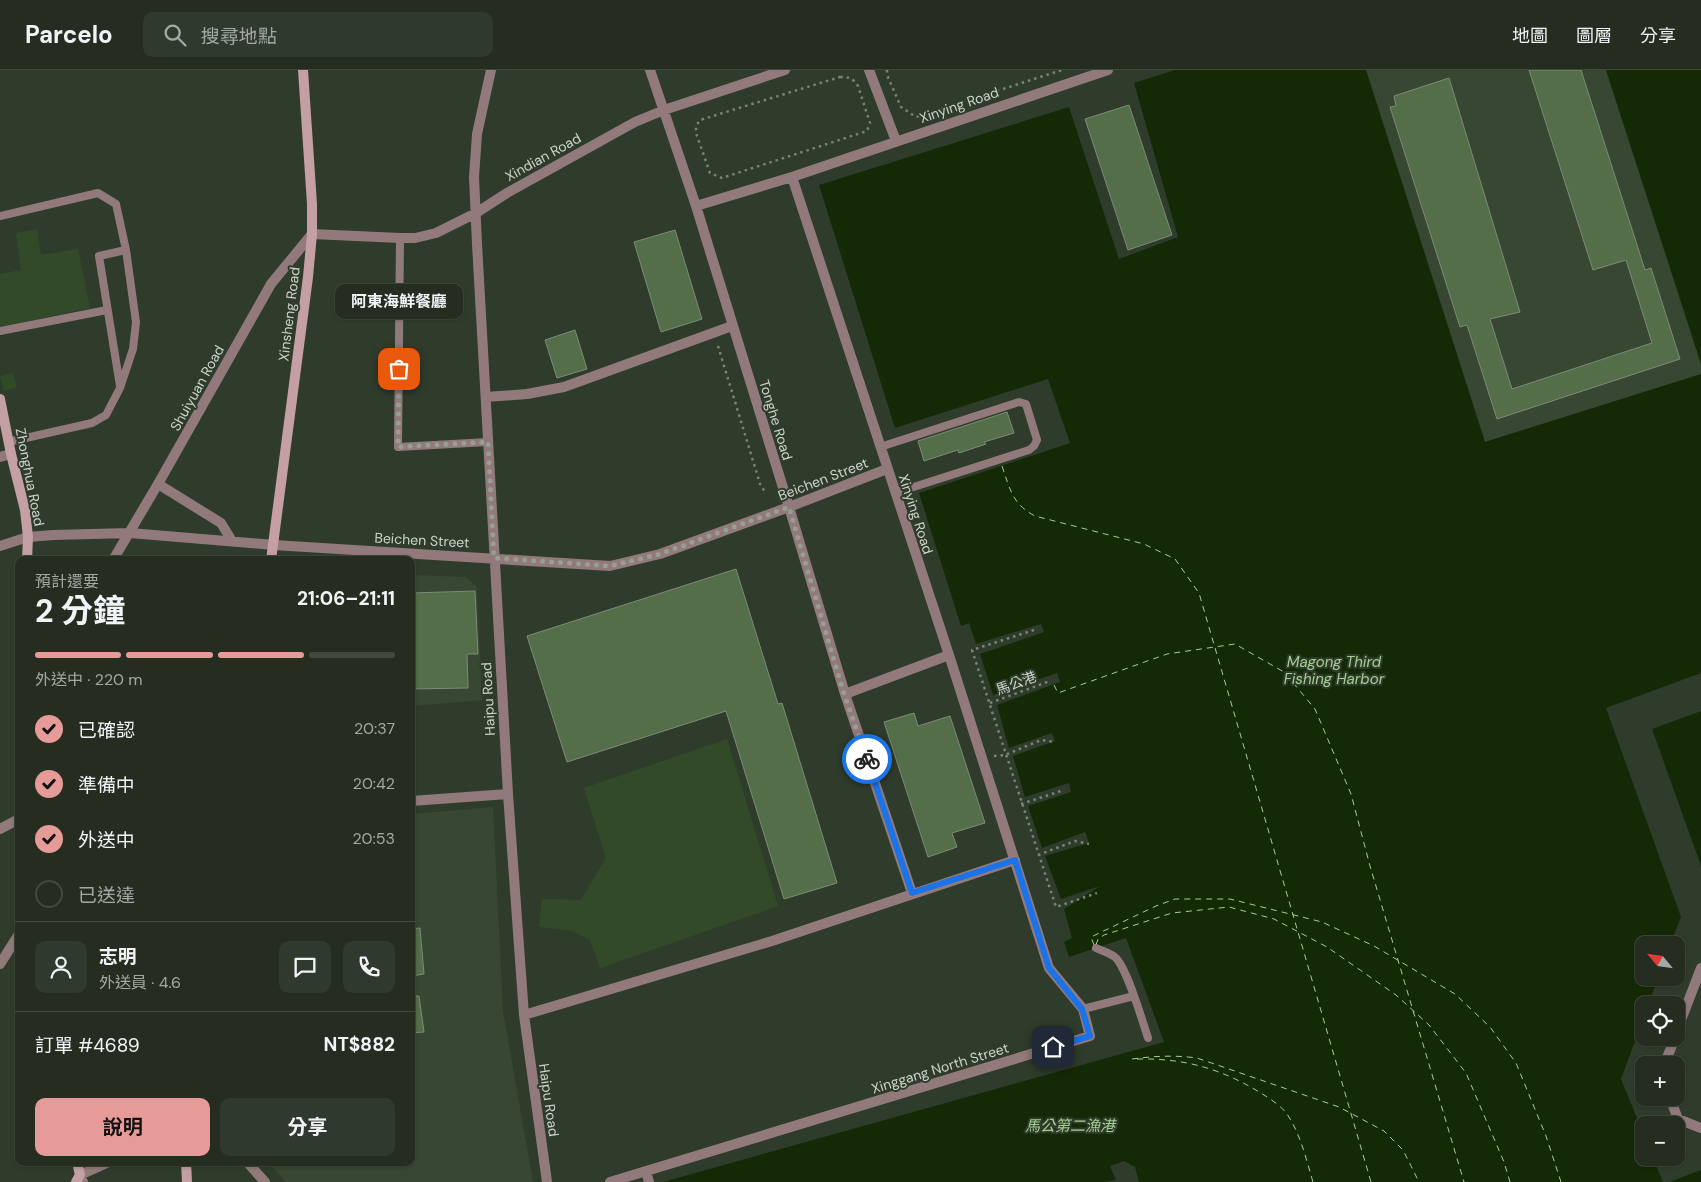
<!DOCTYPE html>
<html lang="zh-TW">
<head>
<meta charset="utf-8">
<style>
	body { margin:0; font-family:"DM Sans","Noto Sans TC",sans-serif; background:#30392d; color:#f1f3f6; height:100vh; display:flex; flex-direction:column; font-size:19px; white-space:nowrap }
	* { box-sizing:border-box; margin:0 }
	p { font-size:16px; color:#a3a8a5 }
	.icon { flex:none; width:28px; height:28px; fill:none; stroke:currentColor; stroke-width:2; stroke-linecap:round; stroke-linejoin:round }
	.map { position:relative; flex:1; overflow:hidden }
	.drawer { position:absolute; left:15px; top:486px; width:400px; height:610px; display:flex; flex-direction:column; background:#242d20; border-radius:10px; box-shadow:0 1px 4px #0004,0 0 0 1px #41493e }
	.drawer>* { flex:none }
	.needle { width:32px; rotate:299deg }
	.fabs { position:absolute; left:1635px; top:866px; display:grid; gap:10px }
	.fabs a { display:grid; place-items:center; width:50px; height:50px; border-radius:10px; background:#242d20; box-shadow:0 1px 4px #0004,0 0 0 1px #41493e; font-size:25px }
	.pin { position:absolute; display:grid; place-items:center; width:42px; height:42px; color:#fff; margin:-21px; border-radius:10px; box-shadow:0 2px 8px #0006 }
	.courier { position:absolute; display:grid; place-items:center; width:50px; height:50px; margin:-25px; border:4px solid #1a73e8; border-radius:50%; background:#fff; color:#222; box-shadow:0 1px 6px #0007 }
	.bubble { position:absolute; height:35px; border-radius:10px; background:#242d20; box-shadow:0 1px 4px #0004,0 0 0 1px #41493e; font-size:16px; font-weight:700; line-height:35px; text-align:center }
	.summary em { font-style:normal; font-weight:700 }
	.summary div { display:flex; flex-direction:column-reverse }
	.summary { display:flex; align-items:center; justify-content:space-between; height:85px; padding:0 20px }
	h1 { font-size:32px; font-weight:700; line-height:38px }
	.bar { display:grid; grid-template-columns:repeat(4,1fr); gap:8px 5px; align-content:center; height:60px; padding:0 20px }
	.bar i { height:6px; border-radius:4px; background:#41493e }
	.bar .current { background:#e69b98 }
	.bar p { grid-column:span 4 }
	.line { display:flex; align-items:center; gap:12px; padding:0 20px; border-top:1px solid #41493e }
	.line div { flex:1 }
	.round { display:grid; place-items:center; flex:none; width:52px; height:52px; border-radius:10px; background:#30392d }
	ol { padding:0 20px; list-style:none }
	li { display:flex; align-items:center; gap:15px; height:55px }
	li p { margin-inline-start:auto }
	li .icon { padding:5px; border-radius:50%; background:#e69b98; color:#111; stroke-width:4 }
	li:last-child { color:#a3a8a5 }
	li i { width:28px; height:28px; border:2px solid #41493e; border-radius:50% }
	.primary-button { display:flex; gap:10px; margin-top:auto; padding:10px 20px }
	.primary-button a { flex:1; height:58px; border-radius:10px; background:#e69b98; color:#111; font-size:20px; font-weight:700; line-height:58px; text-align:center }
	.primary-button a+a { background:#30392d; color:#f1f3f6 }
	header { display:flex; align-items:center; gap:30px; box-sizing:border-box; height:70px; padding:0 25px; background:#242d20; border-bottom:1px solid #41493e }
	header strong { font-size:24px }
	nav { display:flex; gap:28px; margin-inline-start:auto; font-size:18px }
	.search { width:350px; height:45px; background:#30392d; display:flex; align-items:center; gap:12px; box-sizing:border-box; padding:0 18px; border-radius:10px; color:#a3a8a5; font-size:19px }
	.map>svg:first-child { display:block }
</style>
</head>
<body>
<header>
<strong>Parcelo</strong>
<div class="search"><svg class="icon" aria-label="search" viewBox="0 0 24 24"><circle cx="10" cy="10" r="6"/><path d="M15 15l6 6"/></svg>搜尋地點</div>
<nav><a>地圖</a><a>圖層</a><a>分享</a></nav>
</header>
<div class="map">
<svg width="1701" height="1112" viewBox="0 0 1701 1112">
	<rect width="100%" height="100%" fill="#303c2b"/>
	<path fill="#384731" d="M1366 0H1606L1701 294V304L1485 372Z
		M411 505 466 507 477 517 482 630 411 636Z
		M493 737 503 941 533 1112H286L269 1093 411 1092V744Z"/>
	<path fill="#334a28" d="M37 159 41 185 78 179 90 238 0 257V204L21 200 16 163Z
		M13 303 17 317 4 321 0 306Z
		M727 669 778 836 600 898 590 870 573 861 539 857 542 829 581 830 606 788 584 718Z"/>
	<path fill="#142a07" d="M1175 0H1366L1485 372 1701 304V603L1606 638 1681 847 1670 875H1644V908H1658L1648 935H1644V947L1621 1009 1644 1065V1088H1653L1663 1112H1139L1135 1097 1124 1091 1110 1096 1116 1110 1104 1112H663L1164 972 1126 868 1069 887 1064 872 1072 868 1064 839 1100 816 1061 829 1045 786 1089 773 1085 762 1042 778 1028 736 1071 722 1069 713 1025 727 1013 686 1055 671 1052 663 1009 678 997 635 1060 612 1057 603 993 625 980 584 1044 562 1041 554 976 574 969 553 961 556 919 423 1070 373 1048 309 895 358 819 115 1069 37 1119 189 1178 167 1134 13Z
		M1606 0H1701V294Z
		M1701 641V796L1652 659Z
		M1701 1100V1112H1669Z"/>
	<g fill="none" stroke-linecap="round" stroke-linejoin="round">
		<path stroke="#a4cf92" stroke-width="1" stroke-dasharray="6 5" stroke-linecap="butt" d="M1002 396C1010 419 1012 434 1035 446L1144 474 1175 489 1199 523 1371 1112
			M1054 615 1058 623 1167 584 1235 574 1284 602 1315 639 1351 724 1370 796 1464 1112
			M1094 875 1091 867 1156 836 1175 829H1230L1322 852 1374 876 1455 924 1490 957 1516 993 1546 1066 1561 1112
			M1096 875 1098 869 1104 865 1172 843 1229 837 1274 849 1327 877 1396 925 1429 955 1466 1003 1504 1092 1510 1112
			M1132 989C1154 986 1175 985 1197 988L1339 1037 1384 1061 1403 1080 1419 1112
			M1137 989C1185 988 1223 999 1264 1025 1272 1030 1282 1037 1287 1044 1301 1065 1306 1089 1313 1112"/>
	</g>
	<path fill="#546e49" stroke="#7d8b78" d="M1529 0H1581L1645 200 1651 198 1680 289 1497 349 1467 255 1460 257 1390 37 1396 36 1394 26 1449 8 1520 242 1490 249 1512 319 1652 273 1626 190 1593 200Z
		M1129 35 1172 165 1128 180 1085 49Z
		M675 160 702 249 661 262 634 172Z
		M575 260 587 299 557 308 545 270Z
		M1007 342 1014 363 984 372 986 374 959 383 958 380 924 391 918 371Z
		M736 499 778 634 782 633 837 813 784 829 726 641 567 692 527 566Z
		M475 521 478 584H467L468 618 411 619V523Z
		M914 643 918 656 950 646 985 753 952 763 957 777 928 787 884 652Z
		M420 858 424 904 411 906V859Z
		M411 926H419L424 962 411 963Z"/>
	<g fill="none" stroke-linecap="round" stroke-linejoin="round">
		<path stroke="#7a8476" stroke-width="2.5" stroke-dasharray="2.5 4" stroke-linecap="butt" d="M887 0V5L901 37 916 47 1062 0
			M840 7C849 7 853 8 858 16L870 53 867 61 722 108 710 103 696 63V56L700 50Z
			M718 276 761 417 766 422
			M1034 560 972 580 1056 837 1097 823
			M990 633 1050 611
			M994 686 1005 685 1041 670 1055 672
			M1021 734 1061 721
			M1038 785 1075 771 1089 774"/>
		<path stroke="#927a7c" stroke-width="8" d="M0 146 98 123 116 134 126 180 136 252 133 279 120 318 106 345 92 353 8 372
			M400 168 398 377 488 372
			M0 261 107 240
			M120 316 99 186 126 180
			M880 377 1019 332 1026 334 1037 370 1034 376 1029 380 895 423
			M1096 878C1102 881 1111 883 1116 888 1128 901 1142 950 1148 968
			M1083 939 1134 926"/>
		<path stroke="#927a7c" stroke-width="10" d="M491 0 477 64 474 107 477 174 508 724 524 945 547 1112
			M650 0 696 136 789 437 845 624 912 823
			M869 0 896 71
			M696 136 792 107 1108 0
			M486 327 527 324 564 317 732 256
			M0 387 11 384
			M158 414 221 453 232 471
			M0 476 28 467 53 465 130 463 274 475 610 496 660 484 789 437 887 399
			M113 490 158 414 271 214 312 164 400 168H415L436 163 476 143 507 123 635 52 664 40 785 0
			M845 624 949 585
			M411 731 508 724
			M0 759 19 749
			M0 894 19 864
			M524 945 772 871 1015 790
			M1676 963 1701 898
			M1664 995 1675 968
			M1670 1028 1678 1049 1701 1058
			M247 1092 265 1112
			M646 1102 649 1112
			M83 1112 80 1105 109 1092
			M610 1112 1090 966 1083 939 1049 898 949 585 792 107"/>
		<path stroke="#c49fa3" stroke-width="10" d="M0 329 11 384 25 440 28 467 27 490
			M271 490 308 207 312 164V134L303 0
			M186 1092 187 1112
			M76 1112 80 1105 77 1092"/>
	</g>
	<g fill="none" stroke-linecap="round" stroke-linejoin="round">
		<path stroke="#969f92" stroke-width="5" stroke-dasharray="0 9" d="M399 299 398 377 488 372 494 488 610 496 660 484 789 437 844 624 867 689"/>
		<path stroke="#1a73e8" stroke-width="6" d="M867 689 912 823 1015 790 1049 898 1082 939 1090 966 1053 977"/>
	</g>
	<g text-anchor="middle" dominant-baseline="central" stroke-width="4" stroke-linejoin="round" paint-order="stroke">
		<g font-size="14" fill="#cdd4ca" stroke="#303c2b">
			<text transform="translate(959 35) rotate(-19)">Xinying Road</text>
			<text transform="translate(543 87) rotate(-29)">Xindian Road</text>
			<text transform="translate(289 244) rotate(-83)">Xinsheng Road</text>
			<text transform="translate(197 318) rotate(-61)">Shuiyuan Road</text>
			<text transform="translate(776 350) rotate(73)">Tonghe Road</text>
			<text transform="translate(30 407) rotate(79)">Zhonghua Road</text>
			<text transform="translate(823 409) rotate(-21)">Beichen Street</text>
			<text transform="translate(916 444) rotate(72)">Xinying Road</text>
			<text transform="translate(422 470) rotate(3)">Beichen Street</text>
			<text transform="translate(1016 613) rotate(-20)">馬公港</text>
			<text transform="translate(488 629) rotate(-93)">Haipu Road</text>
			<text transform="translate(940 998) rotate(-17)">Xinggang North Street</text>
			<text transform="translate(549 1030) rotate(82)">Haipu Road</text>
		</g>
		<g font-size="15" font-style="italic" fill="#a4cf92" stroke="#303c2b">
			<text x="1334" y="592">Magong Third<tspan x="1334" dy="17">Fishing Harbor</tspan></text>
			<text x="1070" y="1056">馬公第二漁港</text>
		</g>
	</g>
</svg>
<div class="fabs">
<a><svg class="needle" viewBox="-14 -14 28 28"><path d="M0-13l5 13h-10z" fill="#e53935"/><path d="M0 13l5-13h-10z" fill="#a3a8a5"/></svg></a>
<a><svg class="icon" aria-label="locate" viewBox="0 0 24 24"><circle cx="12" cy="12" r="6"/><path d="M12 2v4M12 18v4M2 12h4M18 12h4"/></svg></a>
<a>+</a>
<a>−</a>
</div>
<div class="pin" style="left:399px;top:299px;background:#ea580c"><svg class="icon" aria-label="bag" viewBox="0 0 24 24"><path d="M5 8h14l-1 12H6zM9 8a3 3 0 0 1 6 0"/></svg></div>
<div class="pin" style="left:1053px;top:977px;background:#1f2937"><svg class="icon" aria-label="home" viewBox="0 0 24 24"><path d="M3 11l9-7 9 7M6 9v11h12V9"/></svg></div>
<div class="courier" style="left:867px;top:689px"><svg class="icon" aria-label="bike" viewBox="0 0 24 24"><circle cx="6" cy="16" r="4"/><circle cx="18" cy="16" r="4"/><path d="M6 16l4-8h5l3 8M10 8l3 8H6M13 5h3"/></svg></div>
<div class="bubble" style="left:335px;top:214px;width:128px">阿東海鮮餐廳</div>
<section class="drawer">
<div class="summary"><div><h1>2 分鐘</h1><p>預計還要</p></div><em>21:06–21:11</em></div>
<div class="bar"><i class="current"></i><i class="current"></i><i class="current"></i><i></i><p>外送中 · 220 m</p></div>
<ol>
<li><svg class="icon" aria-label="check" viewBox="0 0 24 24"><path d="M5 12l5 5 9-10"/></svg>已確認<p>20:37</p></li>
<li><svg class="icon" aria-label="check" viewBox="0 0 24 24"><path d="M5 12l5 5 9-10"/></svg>準備中<p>20:42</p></li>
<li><svg class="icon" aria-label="check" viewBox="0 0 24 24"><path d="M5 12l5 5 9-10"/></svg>外送中<p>20:53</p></li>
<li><i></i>已送達</li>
</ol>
<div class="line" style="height:90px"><a class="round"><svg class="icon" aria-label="person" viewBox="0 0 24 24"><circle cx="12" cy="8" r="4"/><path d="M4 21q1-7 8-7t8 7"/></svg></a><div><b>志明</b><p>外送員 · 4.6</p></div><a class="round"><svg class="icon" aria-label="chat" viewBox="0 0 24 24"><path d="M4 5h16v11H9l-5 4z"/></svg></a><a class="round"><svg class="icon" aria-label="phone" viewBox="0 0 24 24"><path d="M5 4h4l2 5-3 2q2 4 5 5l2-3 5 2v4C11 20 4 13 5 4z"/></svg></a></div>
<div class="line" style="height:65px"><div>訂單 #4689</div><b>NT$882</b></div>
<div class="primary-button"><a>說明</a><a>分享</a></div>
</section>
</div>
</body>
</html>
